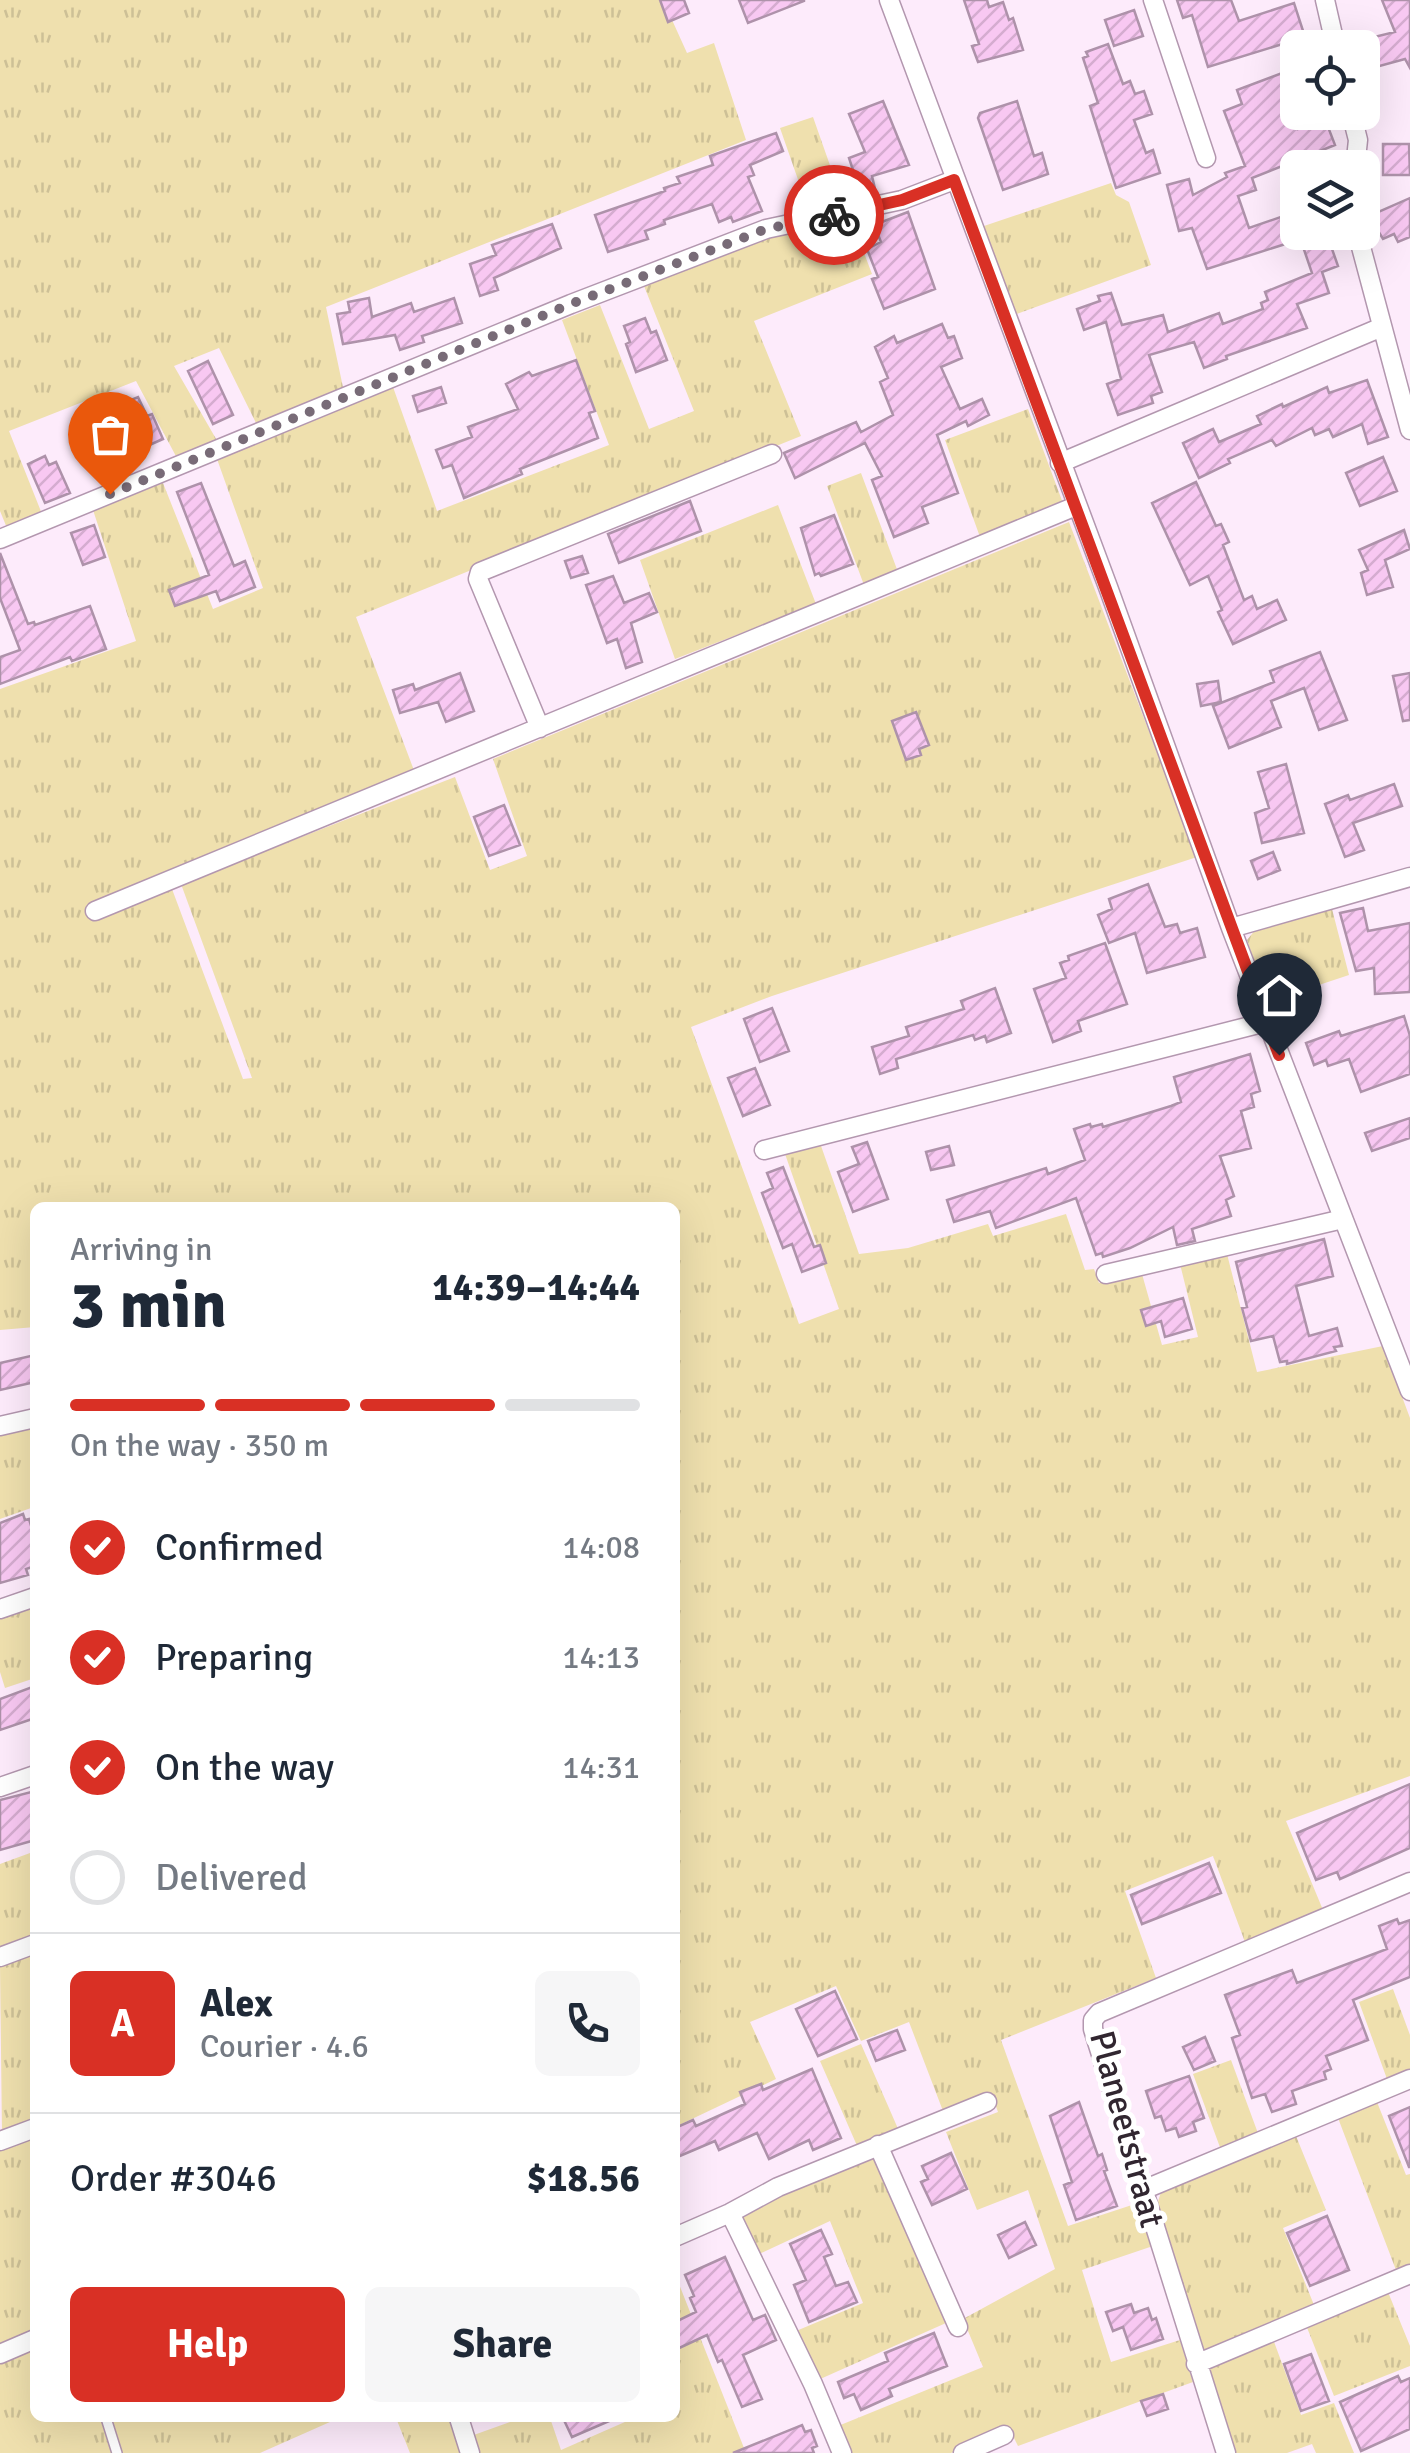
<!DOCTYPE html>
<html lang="en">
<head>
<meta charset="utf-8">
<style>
	body { margin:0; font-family:Signika,sans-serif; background:#f6f6f7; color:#1f2937; height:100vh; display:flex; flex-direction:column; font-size:38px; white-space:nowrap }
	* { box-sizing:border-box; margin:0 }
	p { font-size:32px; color:#747a83 }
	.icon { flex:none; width:55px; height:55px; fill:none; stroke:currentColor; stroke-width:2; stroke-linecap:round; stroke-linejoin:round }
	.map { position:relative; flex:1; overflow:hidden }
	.panel { position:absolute; left:30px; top:1202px; width:650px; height:1220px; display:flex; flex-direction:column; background:#fff; border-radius:15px; box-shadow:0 10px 40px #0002 }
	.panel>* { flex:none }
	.buttons { position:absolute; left:1280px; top:30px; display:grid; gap:20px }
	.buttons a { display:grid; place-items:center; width:100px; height:100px; border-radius:15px; background:#fff; box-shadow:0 10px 40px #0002; font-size:50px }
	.pin { position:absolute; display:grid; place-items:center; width:85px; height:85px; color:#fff; margin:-102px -42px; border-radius:50% 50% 50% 0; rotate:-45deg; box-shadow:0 0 10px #0007 }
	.pin .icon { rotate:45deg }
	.courier { position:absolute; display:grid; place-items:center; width:100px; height:100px; margin:-50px; border:8px solid #d93025; border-radius:50%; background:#fff; color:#222; box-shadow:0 2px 12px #0007 }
	.overview em { font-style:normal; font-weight:700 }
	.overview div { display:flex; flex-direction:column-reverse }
	.overview { display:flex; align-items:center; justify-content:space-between; height:170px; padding:0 40px }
	h1 { font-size:65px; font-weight:700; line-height:75px }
	.bar { display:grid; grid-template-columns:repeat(4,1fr); gap:15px 10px; align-content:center; height:120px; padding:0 40px }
	.bar i { height:12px; border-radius:8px; background:#e0e1e3 }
	.bar .current { background:#d93025 }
	.bar p { grid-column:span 4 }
	.line { display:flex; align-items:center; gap:25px; padding:0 40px; border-top:2px solid #e0e1e3 }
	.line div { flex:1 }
	.round { display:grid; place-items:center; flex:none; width:105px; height:105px; border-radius:15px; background:#f6f6f7 }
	ol { padding:0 40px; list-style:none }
	li { display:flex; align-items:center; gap:30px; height:110px }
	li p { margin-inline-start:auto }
	li .icon { padding:10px; border-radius:50%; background:#d93025; color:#fff; stroke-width:4 }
	li:last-child { color:#747a83 }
	li i { width:55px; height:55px; border:5px solid #e0e1e3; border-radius:50% }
	.button { display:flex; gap:20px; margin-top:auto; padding:20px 40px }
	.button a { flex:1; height:115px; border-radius:15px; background:#d93025; color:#fff; font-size:40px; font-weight:700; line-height:115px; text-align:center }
	.button a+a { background:#f6f6f7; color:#1f2937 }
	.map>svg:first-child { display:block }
</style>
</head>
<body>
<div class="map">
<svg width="1410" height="2453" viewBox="0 0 1410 2453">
	<defs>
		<pattern id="grass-tufts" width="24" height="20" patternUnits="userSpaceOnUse" patternTransform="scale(2.5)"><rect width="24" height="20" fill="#efe0ae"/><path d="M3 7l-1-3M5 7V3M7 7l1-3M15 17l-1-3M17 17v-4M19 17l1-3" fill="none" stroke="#cdc096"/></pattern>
		<pattern id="building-hatch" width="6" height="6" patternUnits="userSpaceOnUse" patternTransform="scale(2.5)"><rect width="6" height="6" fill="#f8c8f2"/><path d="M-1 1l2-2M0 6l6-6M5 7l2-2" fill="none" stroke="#d5acd0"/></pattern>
	</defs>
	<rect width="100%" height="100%" fill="#fdebfb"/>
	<path fill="url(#grass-tufts)" d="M0 0H663L687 53 714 43 746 140 326 307 344 392 258 427 219 348 174 366 219 444 178 460 136 381 9 431 42 514 7 528 0 511Z
		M813 117 845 208 810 214 780 128Z
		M1111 183 1116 195 1129 202 1151 265 1014 315 981 227Z
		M852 221 872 274 754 321 801 436 356 617 415 773 86 907 93 921 172 889 243 1079 252 1078 181 884 455 777 490 870 527 856 493 759 1069 522 1197 857 772 996 691 1027 799 1324 839 1309 784 1151 820 1143 859 1254 908 1248 988 1224 993 1236 1066 1214 1085 1270 1094 1269 1099 1283 1142 1274 1162 1345 1198 1337 1180 1264 1227 1254 1257 1372 1383 1346 1410 1418V1776L1286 1821 1323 1910 1245 1942 1213 1856 1125 1891 1156 1978 1001 2040 1068 2226 1138 2203 1153 2246 1082 2270 1111 2362 1180 2340 1193 2382 1018 2446 1008 2426 951 2453H849L838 2426 983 2367 963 2319 1055 2269 1028 2190 977 2210 946 2132 998 2112 991 2093 943 2111 909 2022 861 2041 836 1986 750 2022 776 2079 675 2127V1208H35V1327L0 1330V689L136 641 93 510 163 483 213 609 263 588 217 459 393 387 437 511 609 445 562 320 600 305 649 429 694 411 644 286 769 237Z
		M1028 409 1064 506 980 537 945 440Z
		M861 473 898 572 864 585 827 486Z
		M778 505 816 604 675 659 640 560Z
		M1332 909 1349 975 1268 1002 1247 940 1256 929Z
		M35 1423V1520L31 1508 0 1519V1431Z
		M35 1606V1678L5 1688 0 1672V1618Z
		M30 1853 35 1872V1937L0 1950V1864Z
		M35 1952V2123L2 2135 0 1965Z
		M1393 1989 1410 2035V2071L1387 2079 1359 2002Z
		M861 2044 899 2131 858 2148 820 2061Z
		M1231 2060 1259 2136 1221 2150 1193 2074Z
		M1377 2102 1406 2175 1410 2174V2264L1396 2270 1338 2118Z
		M35 2135V2334L0 2348V2148Z
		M1296 2136 1326 2210 1283 2228 1314 2305 1207 2350 1200 2347 1156 2208 1161 2192Z
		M872 2154 946 2323 818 2380 796 2331 863 2303 830 2221 757 2255 739 2215Z
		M675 2274 746 2453H476L471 2436 521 2418H550L561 2450 634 2418H675Z
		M1388 2292 1410 2346V2366L1334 2396 1306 2325Z
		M1273 2339 1301 2415 1334 2403 1354 2453H1316L1312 2444 1287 2453H1232L1208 2370 1211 2366Z
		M35 2345V2418H339L260 2453H0V2359Z
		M396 2418H454L466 2453H410Z"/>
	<path fill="url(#building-hatch)" stroke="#ae92aa" stroke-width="2.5" d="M660 0H684L689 13 668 22Z
		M739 0H804V1L748 23Z
		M964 0H987L989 7 1003 2 1009 20 1013 18 1023 50 978 62 972 46 979 44Z
		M1177 0H1231L1239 21 1294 3 1305 37 1208 67 1192 15 1183 18Z
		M1382 0H1410V68L1405 59 1365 70 1362 48H1359L1358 41 1395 32Z
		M1134 10 1143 36 1114 46 1105 20Z
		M1108 44 1123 84 1130 81 1135 94 1144 91 1152 114 1134 120 1146 153 1153 150 1160 173 1116 188 1090 106 1098 103 1083 58 1088 56 1086 52Z
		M1298 67V129L1325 119 1335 145 1252 178 1256 190 1238 196 1249 228 1298 211V240L1207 269 1192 228 1179 231 1167 185 1189 179 1193 195 1227 177 1225 173 1245 166 1224 111 1242 104 1237 90Z
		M883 101 909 165 872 176 876 193 849 199 843 174 854 173 849 158 865 152 849 114Z
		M1017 101 1034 156 1042 153 1048 174 1003 190 978 118 980 113Z
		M776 133 783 151 750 165 754 175 748 177 762 211 733 222 731 217 719 222 712 204 664 220 665 224 645 231 648 239 608 252 595 215 665 191 664 188 680 183 677 177 713 165 710 156Z
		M1383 144H1409L1410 175H1383Z
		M1410 198V237L1398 242 1394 234 1383 239 1369 216Z
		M908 212 935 289 884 309 872 279 878 277 867 249 881 242 874 225Z
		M552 224 561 248 494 278 498 290 480 296 470 264 496 255 492 245Z
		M1298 232H1326L1338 266 1322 272 1329 293 1297 304 1307 328 1226 356 1227 359 1204 368 1194 342 1149 355 1162 392 1151 396 1153 403 1118 415 1107 384 1121 379 1106 322 1084 330 1077 309 1100 301 1098 296 1111 293 1122 325 1163 315 1168 332 1219 313 1223 324 1263 309 1261 303 1268 300 1265 292 1312 273Z
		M369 298 372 317 411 303 414 312 454 298 462 323 422 336 424 342 400 350 395 335 343 344 337 314 350 312 348 302Z
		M645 318 651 333 656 331 667 360 636 372 626 344 630 342 624 326Z
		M942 324 948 338 954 336 962 358 941 367 960 409 982 399 989 415 968 426 966 421 937 435 958 493 922 507 928 523 894 537 872 480 882 476 865 443 795 478 784 453 856 422 861 432 893 415 880 382 888 378 875 347 894 336 897 343Z
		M576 360 595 411 589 413 598 438 520 469 522 474 464 498 452 465 443 468 436 450 472 437 468 427 518 409 506 384 529 372 532 376Z
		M208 361 233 415 213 424 188 371Z
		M1367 380 1388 437 1368 444 1362 424 1333 437 1329 429 1315 435 1312 428 1276 446 1272 440 1228 459 1230 463 1199 478 1183 443 1213 429 1219 442 1261 424 1257 416 1282 404 1283 407 1327 387 1329 393Z
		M441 387 446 403 418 412 413 396Z
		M138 397 147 416 152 414 163 439 138 450 134 440 119 445 113 429 87 442 76 419 95 410 97 414Z
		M45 456 49 465 56 462 70 493 45 503 28 464Z
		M1383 457 1397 491 1360 506 1346 473Z
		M1196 482 1216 526 1221 524 1229 542 1223 545 1244 600 1252 596 1257 609 1277 600 1286 620 1233 644 1218 612 1222 610 1208 576 1190 585 1152 503Z
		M201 483 234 566 245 561 255 587 220 601 216 591 175 606 169 590 209 575 177 492Z
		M690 501 701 531 619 563 608 534Z
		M834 515 853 564 821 576 819 573 815 575 801 528Z
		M94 525 105 557 83 565 71 533Z
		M1404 530 1410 549 1385 560 1393 587 1367 595 1361 573 1368 570 1359 550Z
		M0 553 28 624 34 622 35 625 90 606 106 649 72 661 70 657 0 684V657L20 650 0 598Z
		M582 556 588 573 571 578 565 561Z
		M613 576 624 603 649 593 657 612 631 623 642 662 626 668 617 639 607 643 586 585Z
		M1320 652 1347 720 1319 730 1304 688 1271 701 1281 727 1229 748 1213 706 1274 682 1270 671Z
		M460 673 474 711 446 722 438 702 400 713 393 690 413 684 415 690Z
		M1410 673V720L1403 721 1393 676Z
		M1218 681 1221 702 1201 706 1197 684Z
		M916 712 929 745 919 749 921 755 906 760 892 721Z
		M1286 764 1304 833 1262 843 1255 813 1269 808 1258 772Z
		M1394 784 1402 806 1353 823 1364 850 1345 857 1325 804 1348 795 1350 800Z
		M504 805 520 845 489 856 474 817Z
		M1273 852 1280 870 1258 879 1251 861Z
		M1148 884 1165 927 1177 924 1180 933 1197 928 1205 957 1147 973 1135 933 1109 943 1098 915 1112 909 1109 899Z
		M1363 908 1368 931 1410 923V992L1375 994 1374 968 1356 971 1340 913Z
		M1105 943 1127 1004 1078 1021 1081 1031 1053 1042 1034 989 1066 978 1060 963 1069 960 1068 956Z
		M995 988 1011 1033 987 1042 985 1036 975 1040 973 1035 896 1059 898 1068 880 1074 872 1047 909 1036 906 1027 964 1009 961 1001Z
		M772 1008 789 1051 760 1062 744 1019Z
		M1404 1016 1410 1036V1074L1361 1092 1349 1059 1328 1066 1326 1060 1314 1065 1306 1043 1339 1031 1341 1036Z
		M1250 1054 1260 1091 1251 1094 1254 1107 1241 1111 1251 1148 1220 1156 1234 1196 1226 1200 1231 1216 1192 1229 1195 1241 1177 1245 1173 1227 1130 1248 1103 1257 1102 1253 1096 1255 1076 1198 996 1228 990 1211 954 1222 947 1200 1046 1168 1048 1174 1085 1160 1074 1129 1090 1124 1091 1127 1102 1124 1103 1127 1171 1106 1181 1102 1174 1077Z
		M755 1068 770 1105 743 1116 728 1078Z
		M1410 1118V1138L1372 1151 1365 1133Z
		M867 1142 888 1199 853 1212 838 1172 859 1164 852 1147Z
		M949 1146 954 1165 931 1170 926 1152Z
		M783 1167 814 1247 820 1245 826 1263 802 1272 792 1244 783 1248 762 1193 773 1188 767 1173Z
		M1324 1239 1333 1276 1296 1286 1309 1336 1337 1328 1342 1346 1334 1347 1336 1351 1287 1364V1361L1280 1362 1273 1336 1251 1341 1242 1308 1247 1307 1236 1262Z
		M1183 1298 1192 1329 1165 1337 1161 1321 1146 1326 1141 1310Z
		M35 1355V1382L0 1390V1363Z
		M23 1514 25 1520 29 1519 35 1539V1566L26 1569 28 1575 0 1583V1523Z
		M35 1686V1718L0 1730V1699Z
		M1410 1784V1848L1340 1879 1337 1872 1316 1880 1297 1833Z
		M35 1791V1840L0 1850V1800Z
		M1209 1863 1221 1893 1142 1924 1131 1895Z
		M1397 1919 1399 1924 1410 1920V1977L1353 2000 1368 2040 1326 2056 1331 2069 1324 2072 1326 2079 1292 2091 1296 2104 1272 2112 1265 2094 1252 2098 1232 2038 1240 2035 1225 1995 1292 1970 1297 1983 1387 1949 1379 1926Z
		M835 1991 857 2039 818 2056 796 2009Z
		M897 2030 905 2050 876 2061 868 2041Z
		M1205 2037 1215 2061 1194 2070 1183 2047Z
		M812 2069 841 2138 813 2150 809 2140 769 2159 757 2133 719 2150 715 2141 675 2158V2128L693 2120 696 2126 745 2104 740 2092 761 2084 763 2090Z
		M1189 2076 1204 2118 1193 2122 1196 2131 1179 2137 1176 2128 1166 2131 1161 2116 1155 2118 1146 2091Z
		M1079 2102 1098 2156 1102 2154 1107 2170 1104 2171 1117 2206 1076 2220 1064 2185 1072 2182 1050 2116Z
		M1410 2107V2167H1409L1389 2116Z
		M951 2153 967 2189 932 2205 921 2182 928 2179 922 2166Z
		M1327 2216 1349 2270 1310 2286 1287 2233Z
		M1025 2222 1036 2245 1009 2258 998 2235Z
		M821 2230 832 2254 824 2257 836 2286 848 2282 857 2302 809 2322 794 2285 806 2280 790 2244Z
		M725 2257 753 2320 765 2315 776 2340 743 2355 762 2399 742 2407 722 2360 718 2362 707 2335 675 2350V2322L696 2312 690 2298 694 2296 685 2275Z
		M1131 2304 1134 2313 1148 2308 1152 2320 1156 2318 1163 2339 1131 2350 1123 2327 1113 2331 1106 2312Z
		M934 2333 947 2366 889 2389 892 2396 861 2410 854 2394 844 2398 838 2382 888 2361 885 2353Z
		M1311 2354 1329 2401 1301 2411 1284 2364Z
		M1398 2376 1401 2382 1410 2378V2429L1361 2451 1340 2402Z
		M1163 2394 1168 2409 1147 2416 1141 2401Z
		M563 2418H616L572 2437Z
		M802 2425 805 2432 811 2430 817 2446 812 2448 814 2453H733Z"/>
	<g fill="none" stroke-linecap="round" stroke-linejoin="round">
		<g stroke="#b397af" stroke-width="12">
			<path id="service" d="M106 2418 117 2453"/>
		</g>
		<g stroke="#b397af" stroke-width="21">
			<path id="minor" d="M889 0 1108 587 1231 928 1410 1391
				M1153 0 1206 158
				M1325 0 1336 48
				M1351 112 1358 140 1355 168
				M1357 232 1410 430
				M1060 463 1382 327
				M0 539 571 304 766 229 902 200 954 180
				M540 728 478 579 480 572 772 454
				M95 911 1076 506
				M1231 928 1410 877
				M764 1150 1266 1022
				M1106 1274 1343 1219
				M0 1426 35 1418
				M0 1609 35 1597
				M0 1787 35 1775
				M0 1957 35 1944
				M0 2141 35 2128
				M878 2145 958 2327
				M1143 2190 1410 2079
				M730 2213 813 2384 842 2453
				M675 2237 730 2213 778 2187 987 2102
				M0 2354 35 2339
				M1196 2364 1410 2274
				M459 2418 470 2453
				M963 2453 1004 2435
				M1226 2453 1093 2029V2020L1099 2013 1410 1882"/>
		</g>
		<use href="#service" stroke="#fff" stroke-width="9"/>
		<use href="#minor" stroke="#fff" stroke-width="18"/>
	</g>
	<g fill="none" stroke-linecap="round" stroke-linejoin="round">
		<path stroke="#786b77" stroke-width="10" stroke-dasharray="0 18" d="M110 494 571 304 766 229 834 215"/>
		<path stroke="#d93025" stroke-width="12" d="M834 215 902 200 954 180 1279 1055"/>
	</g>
	<g text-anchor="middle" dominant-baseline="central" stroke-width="10" stroke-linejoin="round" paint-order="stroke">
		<g font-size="35" fill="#312630" stroke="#fff">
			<text transform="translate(1127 2129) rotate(75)">Planeetstraat</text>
		</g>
	</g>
</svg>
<div class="buttons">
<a><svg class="icon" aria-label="locate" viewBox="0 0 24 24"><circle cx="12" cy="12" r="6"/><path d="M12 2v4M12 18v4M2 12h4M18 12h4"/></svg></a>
<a><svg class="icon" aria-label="layers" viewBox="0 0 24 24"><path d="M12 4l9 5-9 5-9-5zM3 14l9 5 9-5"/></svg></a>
</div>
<div class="pin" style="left:110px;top:494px;background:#ea580c"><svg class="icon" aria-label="bag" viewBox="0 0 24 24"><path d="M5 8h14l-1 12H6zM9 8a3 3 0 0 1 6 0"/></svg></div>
<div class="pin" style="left:1279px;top:1055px;background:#1f2937"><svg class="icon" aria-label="home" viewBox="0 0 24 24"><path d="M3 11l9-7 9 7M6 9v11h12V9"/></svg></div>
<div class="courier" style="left:834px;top:215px"><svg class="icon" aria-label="bike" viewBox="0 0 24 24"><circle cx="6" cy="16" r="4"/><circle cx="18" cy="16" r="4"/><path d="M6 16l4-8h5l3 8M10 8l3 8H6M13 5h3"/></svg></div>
<section class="panel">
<div class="overview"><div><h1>3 min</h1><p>Arriving in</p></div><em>14:39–14:44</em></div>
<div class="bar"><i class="current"></i><i class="current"></i><i class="current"></i><i></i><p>On the way · 350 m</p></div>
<ol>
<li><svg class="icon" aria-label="check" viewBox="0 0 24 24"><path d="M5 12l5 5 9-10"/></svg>Confirmed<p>14:08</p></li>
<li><svg class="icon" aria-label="check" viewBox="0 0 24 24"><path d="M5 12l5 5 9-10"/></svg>Preparing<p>14:13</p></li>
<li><svg class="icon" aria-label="check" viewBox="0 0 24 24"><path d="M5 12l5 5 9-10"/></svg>On the way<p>14:31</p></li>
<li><i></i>Delivered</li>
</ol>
<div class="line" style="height:180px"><b class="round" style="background:#d93025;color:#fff">A</b><div><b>Alex</b><p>Courier · 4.6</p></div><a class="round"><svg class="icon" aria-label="phone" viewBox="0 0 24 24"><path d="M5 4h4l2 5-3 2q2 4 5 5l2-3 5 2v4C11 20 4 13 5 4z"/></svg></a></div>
<div class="line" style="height:130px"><div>Order #3046</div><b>$18.56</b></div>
<div class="button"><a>Help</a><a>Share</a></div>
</section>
</div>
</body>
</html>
